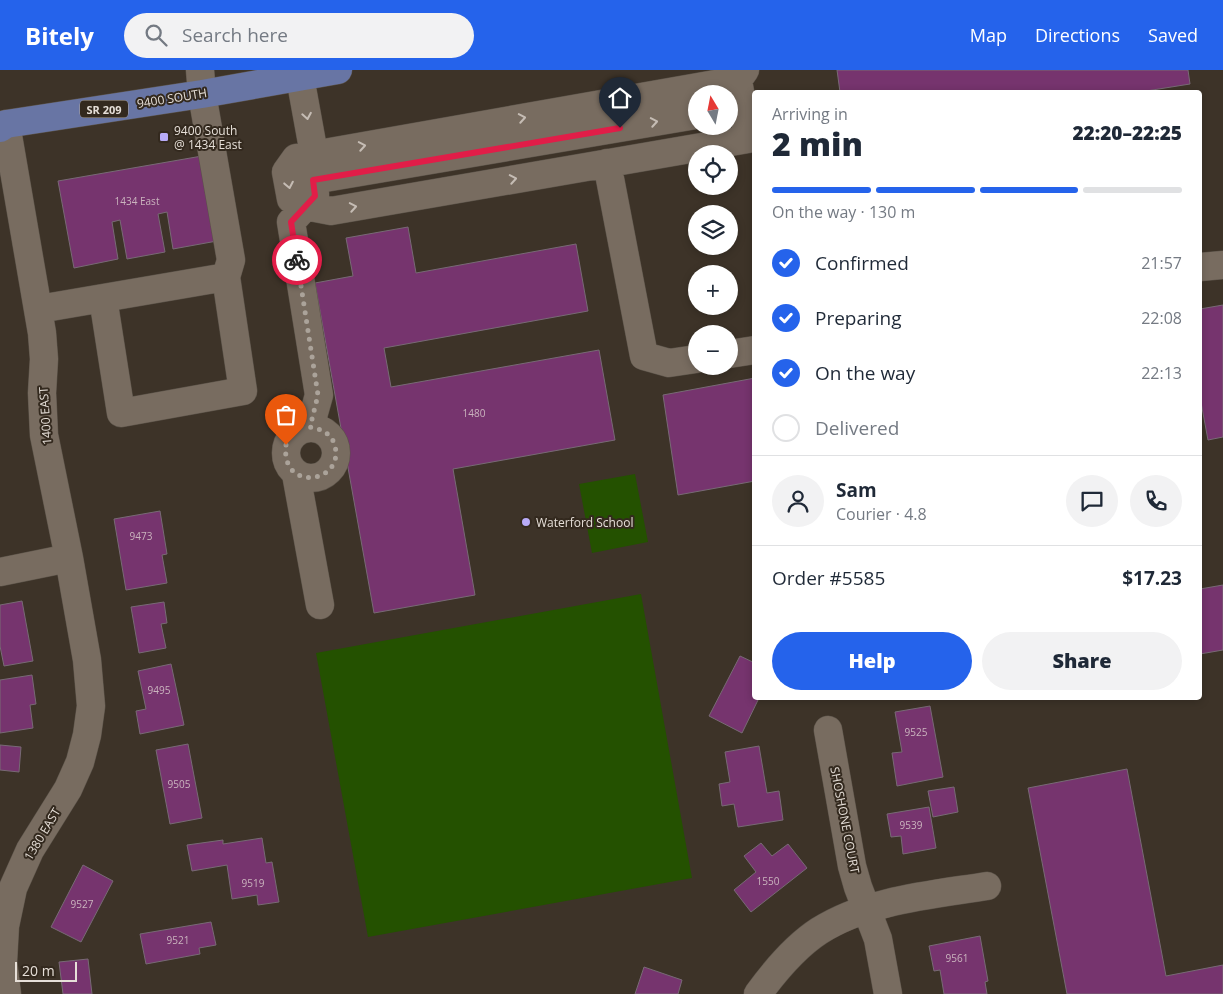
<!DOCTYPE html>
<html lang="en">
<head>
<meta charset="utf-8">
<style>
	body { margin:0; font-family:"Open Sans",sans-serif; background:#f2f2f3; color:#1f2937; height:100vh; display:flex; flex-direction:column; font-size:19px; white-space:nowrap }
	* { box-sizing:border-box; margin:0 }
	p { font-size:16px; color:#747a83 }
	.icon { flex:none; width:28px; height:28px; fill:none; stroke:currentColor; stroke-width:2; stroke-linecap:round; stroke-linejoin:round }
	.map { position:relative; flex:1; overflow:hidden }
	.side { position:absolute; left:752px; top:20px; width:450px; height:610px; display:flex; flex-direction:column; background:#fff; border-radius:5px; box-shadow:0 2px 8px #0003 }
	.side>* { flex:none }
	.needle { width:32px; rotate:350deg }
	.tools { position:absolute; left:688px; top:15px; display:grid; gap:10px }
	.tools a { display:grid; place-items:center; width:50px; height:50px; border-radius:50%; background:#fff; box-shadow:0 2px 8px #0003; font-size:25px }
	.scale { position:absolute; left:15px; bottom:12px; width:62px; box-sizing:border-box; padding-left:5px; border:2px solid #e6dfd8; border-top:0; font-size:14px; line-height:18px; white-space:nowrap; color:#e6dfd8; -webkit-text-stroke:4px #33291e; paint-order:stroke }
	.pin { position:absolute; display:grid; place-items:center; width:42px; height:42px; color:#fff; margin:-51px -21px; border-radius:50% 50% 50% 0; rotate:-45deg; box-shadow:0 0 5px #0007 }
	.pin .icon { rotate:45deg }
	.courier { position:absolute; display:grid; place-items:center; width:50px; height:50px; margin:-25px; border:4px solid #e11d48; border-radius:50%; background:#fff; color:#222; box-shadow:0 1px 6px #0007 }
	.summary em { font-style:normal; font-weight:800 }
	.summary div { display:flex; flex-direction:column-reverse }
	.summary { display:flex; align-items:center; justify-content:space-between; height:85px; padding:0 20px }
	h1 { font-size:32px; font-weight:800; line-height:38px }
	.bar { display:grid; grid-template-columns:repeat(4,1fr); gap:8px 5px; align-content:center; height:60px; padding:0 20px }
	.bar i { height:6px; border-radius:4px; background:#e0e1e3 }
	.bar .on { background:#2563eb }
	.bar p { grid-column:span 4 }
	.line { display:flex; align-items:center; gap:12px; padding:0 20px; border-top:1px solid #e0e1e3 }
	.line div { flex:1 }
	.round { display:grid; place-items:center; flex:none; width:52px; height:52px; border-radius:26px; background:#f2f2f3 }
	ol { padding:0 20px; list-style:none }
	li { display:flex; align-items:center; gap:15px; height:55px }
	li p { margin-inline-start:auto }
	li .icon { padding:5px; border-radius:50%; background:#2563eb; color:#fff; stroke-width:4 }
	li:last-child { color:#747a83 }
	li i { width:28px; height:28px; border:2px solid #e0e1e3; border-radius:50% }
	.action { display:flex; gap:10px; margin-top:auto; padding:10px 20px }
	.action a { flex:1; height:58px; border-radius:30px; background:#2563eb; color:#fff; font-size:20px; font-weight:800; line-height:58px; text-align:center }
	.action a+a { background:#f2f2f3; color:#1f2937 }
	header { display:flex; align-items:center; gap:30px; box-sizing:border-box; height:70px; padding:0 25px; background:#2563eb; color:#fff }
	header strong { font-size:24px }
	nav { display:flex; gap:28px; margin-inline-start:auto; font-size:18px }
	.search { width:350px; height:45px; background:#f2f2f3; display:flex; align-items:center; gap:12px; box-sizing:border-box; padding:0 18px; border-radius:28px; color:#747a83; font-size:19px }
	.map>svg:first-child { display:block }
</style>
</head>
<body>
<header>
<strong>Bitely</strong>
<div class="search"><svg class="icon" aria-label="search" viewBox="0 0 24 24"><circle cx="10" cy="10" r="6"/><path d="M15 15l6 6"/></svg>Search here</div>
<nav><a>Map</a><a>Directions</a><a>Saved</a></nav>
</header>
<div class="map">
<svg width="1223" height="924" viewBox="0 0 1223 924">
	<rect width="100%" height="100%" fill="#3d3328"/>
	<path fill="#245100" d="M635 404 648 472 592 483 579 414Z
		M641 524 692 808 368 867 316 583Z"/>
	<path fill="#76346e" stroke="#786a75" d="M837 0H1188L1190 14 1140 22H840Z
		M202 86 217 171 173 179 167 142 158 144 165 182 127 189 120 150 112 152 118 189 74 198 58 111Z
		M408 157 416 203 576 174 588 241 384 278 391 317 599 280 615 370 453 399 475 525 374 543 315 213 353 206 346 168Z
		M1223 235V367L1208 370 1200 327V239Z
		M755 308V411L678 425 663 325Z
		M160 441 167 484 162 485 167 513 126 520 114 449Z
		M1223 515V580L1200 584V519Z
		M22 531 33 591 4 596 0 576V535Z
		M164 532 167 553 161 554 166 578 139 583 131 537Z
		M740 586 755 593V628H759L742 663 709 646Z
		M171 594 184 655 140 664 136 641 146 639 138 601Z
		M32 605 36 634 30 635 33 658 0 663V610Z
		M930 636 943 707 897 716 892 683 902 682 895 642Z
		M188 674 202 748 170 754 156 680Z
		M0 675 21 677 19 702 0 700Z
		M759 676 767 723 779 721 783 750 738 757 734 734 722 736 719 714 730 712 725 682Z
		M1127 699 1166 906 1223 895V924H1067L1028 718Z
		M954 717 958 742 933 747 928 721Z
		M929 737 936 778 903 784 901 766 891 767 887 744Z
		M262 768 266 793 272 792 279 832 258 835 257 825 232 829 227 795 192 801 187 775 223 770V774Z
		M761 773 772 786 788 774 807 798 751 842 734 820 756 802 744 786Z
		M83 795 113 811 81 872 51 857Z
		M211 852 216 875 199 878 200 884 146 894 140 864Z
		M980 866 988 911 985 912 987 924H944L940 900 934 901 929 876Z
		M88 889 92 924H63L59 892Z
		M644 897 682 910 678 924H635Z"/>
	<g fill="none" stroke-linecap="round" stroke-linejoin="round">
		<g stroke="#5a5248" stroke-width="29">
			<path id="minor" d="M300 7 314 84
				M738 10 748 69 331 141 305 136 291 129 286 102 296 88 738 10 745 0
				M6 54 42 263 44 289 42 323 44 365 69 488 87 590 91 636 87 665 80 692 68 719 30 780 13 818 5 856 3 892 7 924
				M607 93 644 286 669 293 696 289
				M313 110 696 45
				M1200 197 1223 195
				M103 228 121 343 243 321 226 207
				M39 239 226 207 231 190 202 24 200 0
				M729 284 755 280
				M310 357 319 325 291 152 315 126V123
				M286 383a25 25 0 1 1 50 0a25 25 0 1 1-50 0Z
				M296 404 320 535
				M0 502 69 488
				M828 660 852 796 858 817 878 869 888 924
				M758 924C774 902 796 876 819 861 868 830 931 825 987 816"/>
		</g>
		<g stroke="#5a5248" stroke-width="29">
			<path id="major" d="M0 58 6 54 202 24 338 0"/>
		</g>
		<use href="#minor" stroke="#786c60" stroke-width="28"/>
		<use href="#major" stroke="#6875a4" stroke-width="28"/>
	</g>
	<defs><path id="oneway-chevron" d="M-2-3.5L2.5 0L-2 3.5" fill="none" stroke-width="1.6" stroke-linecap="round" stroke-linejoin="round" transform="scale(1.25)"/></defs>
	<g stroke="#c5bcb4">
		<use href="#oneway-chevron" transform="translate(307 46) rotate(80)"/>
		<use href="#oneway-chevron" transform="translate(522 48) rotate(-10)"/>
		<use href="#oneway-chevron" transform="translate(654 52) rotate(-10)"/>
		<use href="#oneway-chevron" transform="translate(362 76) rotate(-10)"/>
		<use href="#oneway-chevron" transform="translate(513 109) rotate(-10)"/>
		<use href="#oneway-chevron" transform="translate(289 115) rotate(79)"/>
		<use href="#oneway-chevron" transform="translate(353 137) rotate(-10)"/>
	</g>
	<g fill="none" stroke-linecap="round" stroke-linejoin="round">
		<path stroke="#aba39a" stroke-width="5" stroke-dasharray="0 9" d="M286 375C280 424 348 413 334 373 330 363 321 359 310 357L318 325 297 190"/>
		<path stroke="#e11d48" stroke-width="6" d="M297 190 291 152 315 126 313 110 620 58"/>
	</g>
	<g fill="#b8abf7" stroke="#33291e" stroke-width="2">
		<rect x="159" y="62" width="10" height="10" rx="2.5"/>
		<circle cx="526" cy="452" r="5"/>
	</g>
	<g text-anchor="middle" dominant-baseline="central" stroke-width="4" stroke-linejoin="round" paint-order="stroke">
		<g font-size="10" fill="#cab4be">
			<text x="137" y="131">1434 East</text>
			<text x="474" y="343">1480</text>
			<text x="141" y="466">9473</text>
			<text x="159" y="620">9495</text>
			<text x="916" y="662">9525</text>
			<text x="179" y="714">9505</text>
			<text x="911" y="755">9539</text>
			<text x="768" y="811">1550</text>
			<text x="253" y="813">9519</text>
			<text x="82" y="834">9527</text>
			<text x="178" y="870">9521</text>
			<text x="957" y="888">9561</text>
		</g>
		<rect fill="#33291e" stroke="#b0a8a0" stroke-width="1" x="80" y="30.5" width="48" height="17" rx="4"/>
		<g font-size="11" font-weight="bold" fill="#e6dfd8">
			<text x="104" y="39">SR 209</text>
		</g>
		<g font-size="12" fill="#e6dfd8" stroke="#33291e">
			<text transform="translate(172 28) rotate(-9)">9400 SOUTH</text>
			<text transform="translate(45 346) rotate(-94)">1400 EAST</text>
			<text transform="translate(845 750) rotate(79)">SHOSHONE COURT</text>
			<text transform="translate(42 764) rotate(-59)">1380 EAST</text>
		</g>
		<g font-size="12" fill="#e6dfd8" stroke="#33291e" text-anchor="start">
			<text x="174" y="60">9400 South<tspan x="174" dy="14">@ 1434 East</tspan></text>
			<text x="536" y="452">Waterford School</text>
		</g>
	</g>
</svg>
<div class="tools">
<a><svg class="needle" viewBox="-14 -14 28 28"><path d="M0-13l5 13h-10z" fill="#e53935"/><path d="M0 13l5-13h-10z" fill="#747a83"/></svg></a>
<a><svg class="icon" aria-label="locate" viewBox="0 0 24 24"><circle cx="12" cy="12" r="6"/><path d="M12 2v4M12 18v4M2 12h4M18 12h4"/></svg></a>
<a><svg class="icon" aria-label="layers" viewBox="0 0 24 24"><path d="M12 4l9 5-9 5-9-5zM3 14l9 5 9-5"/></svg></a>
<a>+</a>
<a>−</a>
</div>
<div class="scale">20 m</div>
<div class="pin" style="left:286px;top:375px;background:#ea580c"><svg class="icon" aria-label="bag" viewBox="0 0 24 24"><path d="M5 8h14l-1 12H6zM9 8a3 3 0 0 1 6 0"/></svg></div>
<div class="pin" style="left:620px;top:58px;background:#1f2937"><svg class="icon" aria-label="home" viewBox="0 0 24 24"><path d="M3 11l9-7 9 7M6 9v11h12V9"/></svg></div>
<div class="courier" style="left:297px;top:190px"><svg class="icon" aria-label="bike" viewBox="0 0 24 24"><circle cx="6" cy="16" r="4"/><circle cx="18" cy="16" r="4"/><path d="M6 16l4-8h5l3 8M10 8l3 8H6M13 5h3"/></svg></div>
<section class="side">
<div class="summary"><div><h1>2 min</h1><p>Arriving in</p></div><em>22:20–22:25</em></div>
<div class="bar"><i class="on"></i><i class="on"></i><i class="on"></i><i></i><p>On the way · 130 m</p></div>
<ol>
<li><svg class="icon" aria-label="check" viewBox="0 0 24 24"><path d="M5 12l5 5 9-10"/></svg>Confirmed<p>21:57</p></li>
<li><svg class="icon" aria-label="check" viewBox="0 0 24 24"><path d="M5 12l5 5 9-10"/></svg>Preparing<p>22:08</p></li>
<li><svg class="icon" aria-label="check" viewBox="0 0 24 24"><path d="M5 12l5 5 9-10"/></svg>On the way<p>22:13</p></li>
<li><i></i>Delivered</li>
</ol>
<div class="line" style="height:90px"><a class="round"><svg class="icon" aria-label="person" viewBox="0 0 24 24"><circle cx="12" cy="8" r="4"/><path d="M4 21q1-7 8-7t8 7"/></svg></a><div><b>Sam</b><p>Courier · 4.8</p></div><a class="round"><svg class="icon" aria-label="chat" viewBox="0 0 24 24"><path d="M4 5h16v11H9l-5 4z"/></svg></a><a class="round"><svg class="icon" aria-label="phone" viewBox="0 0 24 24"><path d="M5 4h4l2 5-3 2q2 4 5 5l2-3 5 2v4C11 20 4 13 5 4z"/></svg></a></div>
<div class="line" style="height:65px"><div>Order #5585</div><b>$17.23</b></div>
<div class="action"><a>Help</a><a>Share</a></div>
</section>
</div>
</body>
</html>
